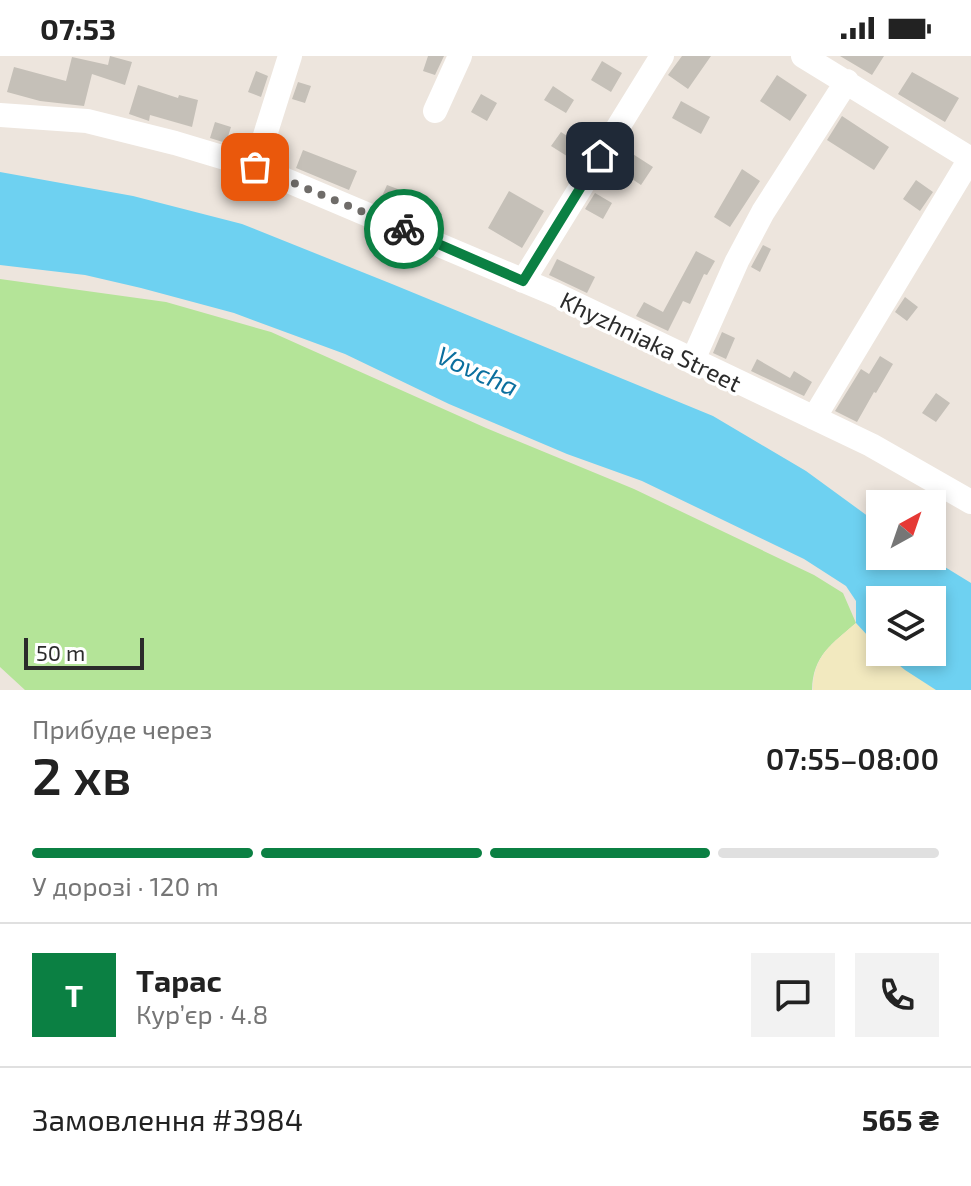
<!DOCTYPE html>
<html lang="uk">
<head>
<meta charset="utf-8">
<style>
	body { margin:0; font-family:"Exo 2",sans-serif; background:#f2f2f2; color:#222; height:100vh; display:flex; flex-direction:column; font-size:30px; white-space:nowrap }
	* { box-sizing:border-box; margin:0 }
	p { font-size:26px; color:#767676 }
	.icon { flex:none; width:44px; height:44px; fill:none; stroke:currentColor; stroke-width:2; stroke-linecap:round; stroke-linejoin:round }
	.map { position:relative; height:634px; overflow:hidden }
	.panel { display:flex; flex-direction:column; background:#fff; flex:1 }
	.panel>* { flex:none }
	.needle { width:52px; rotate:40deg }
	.fabs { position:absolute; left:866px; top:434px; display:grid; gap:16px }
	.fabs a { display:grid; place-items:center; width:80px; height:80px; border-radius:0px; background:#fff; box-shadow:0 4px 12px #0003; font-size:40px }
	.scale { position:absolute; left:24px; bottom:20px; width:120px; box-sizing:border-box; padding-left:8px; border:4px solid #2b2b2b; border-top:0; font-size:22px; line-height:28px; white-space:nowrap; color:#2b2b2b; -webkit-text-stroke:6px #fff; paint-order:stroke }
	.pin { position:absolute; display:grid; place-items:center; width:68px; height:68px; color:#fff; margin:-34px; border-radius:16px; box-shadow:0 4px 12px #0006 }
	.courier { position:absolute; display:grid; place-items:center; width:80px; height:80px; margin:-40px; border:6px solid #0b8043; border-radius:50%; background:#fff; color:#222; box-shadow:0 2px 10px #0007 }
	.head em { font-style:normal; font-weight:600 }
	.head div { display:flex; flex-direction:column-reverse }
	.head { display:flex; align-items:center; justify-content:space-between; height:136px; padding:0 32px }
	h1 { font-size:52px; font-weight:600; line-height:60px }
	.bar { display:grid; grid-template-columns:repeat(4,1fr); gap:12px 8px; align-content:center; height:96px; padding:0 32px }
	.bar i { height:10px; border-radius:6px; background:#e0e0e0 }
	.bar .selected { background:#0b8043 }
	.bar p { grid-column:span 4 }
	.line { display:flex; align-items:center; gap:20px; padding:0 32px; border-top:2px solid #e0e0e0 }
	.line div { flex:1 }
	.round { display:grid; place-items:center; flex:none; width:84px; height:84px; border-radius:0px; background:#f2f2f2 }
	.status { display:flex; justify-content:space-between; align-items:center; height:56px; padding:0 40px; background:#fff; direction:ltr }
	.status svg { height:22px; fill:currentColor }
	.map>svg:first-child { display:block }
</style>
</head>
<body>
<div class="status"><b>07:53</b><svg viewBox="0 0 49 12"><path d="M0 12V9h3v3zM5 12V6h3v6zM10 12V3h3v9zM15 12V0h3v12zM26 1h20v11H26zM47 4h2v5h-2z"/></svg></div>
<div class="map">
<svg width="971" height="634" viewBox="0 0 971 634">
	<rect width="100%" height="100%" fill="#ede5dd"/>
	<path fill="#b4e498" d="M0 223 166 246 271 276 486 372 634 433 814 519 843 537 856 567C832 588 813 599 812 634H25L0 611Z"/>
	<path fill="#f2e9bf" d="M856 567 880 593V596L936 634H813C813 599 832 588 856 567Z"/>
	<path fill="#6ed1f1" d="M0 116 133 140 242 168 392 228 713 360 806 415 880 469V500H927L971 527V634H936L905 614 883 596H932V544H880V593L856 567V545L846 530 804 503 642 425 567 398 449 348 345 298 234 257 141 232 85 219 0 209Z"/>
	<path fill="#c5c0b8" d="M110 0 132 6 125 29 92 18 84 50 40 45 7 36 14 11 66 25 72 1 108 9Z
		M428 0H444L435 19 423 15Z
		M682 0H711L688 33 668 19Z
		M840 0H884L872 19Z
		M602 5 622 17 611 36 591 24Z
		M256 15 268 20 261 41 248 36Z
		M912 16 959 42 945 66 898 38Z
		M777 19 807 39 790 65 760 45Z
		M298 26 311 30 305 47 292 43Z
		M138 29 178 42 179 39 198 44 192 71 150 59 149 65 129 58Z
		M553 30 574 44 566 57 544 44Z
		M481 38 497 47 487 65 471 56Z
		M681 45 710 61 701 78 672 62Z
		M842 60 889 91 874 114 827 84Z
		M215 66 231 71 226 87 210 82Z
		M561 76 579 88 570 102 551 90Z
		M625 93 653 111 641 129 613 110Z
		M303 94 357 115 349 134 296 112Z
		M742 113 760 125 730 171 714 161Z
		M916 124 933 136 920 155 903 143Z
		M387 129 403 135 401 140 442 158 436 172 379 147Z
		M509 135 544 155 522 192 488 172Z
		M595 137 612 147 603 163 585 153Z
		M763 189 771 193 760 216 751 211Z
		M696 195 715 205 707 219 704 218 690 248 683 245 668 275 636 260 644 246 663 256Z
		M557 203 595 221 587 237 549 219Z
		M905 241 918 251 907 265 895 256Z
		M722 276 735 282 726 303 713 297Z
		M880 300 893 308 876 337 874 336 857 366 835 355 861 313 869 318Z
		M757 303 790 322 794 315 812 326 804 340 751 315Z
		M936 337 950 347 936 366 922 357Z"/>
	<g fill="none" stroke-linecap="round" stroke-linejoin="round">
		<path stroke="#fff" stroke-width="24" d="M803 0 971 103
			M435 55 460 0
			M0 59 87 65 175 87 255 111 555 238 871 389 971 446
			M255 111 290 0
			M523 225 662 0
			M692 306 737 205 763 156 847 25
			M814 362 970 103"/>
	</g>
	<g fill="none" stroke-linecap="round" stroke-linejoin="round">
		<path stroke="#6f6c69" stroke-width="8" stroke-dasharray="0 14.4" d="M255 111 404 173"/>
		<path stroke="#0b8043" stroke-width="10" d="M404 173 523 225 600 100"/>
	</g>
	<g text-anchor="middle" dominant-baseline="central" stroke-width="7" stroke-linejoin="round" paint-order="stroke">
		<g font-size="24" fill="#2b2b2b" stroke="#fff">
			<text transform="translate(651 285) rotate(26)">Khyzhniaka Street</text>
		</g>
		<g font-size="26" font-style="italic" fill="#0b6f9e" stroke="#fff">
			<text transform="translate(478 314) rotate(24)">Vovcha</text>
		</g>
	</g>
</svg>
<div class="fabs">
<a><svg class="needle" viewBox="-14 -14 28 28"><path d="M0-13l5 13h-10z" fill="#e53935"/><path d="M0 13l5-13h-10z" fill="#767676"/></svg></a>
<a><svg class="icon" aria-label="layers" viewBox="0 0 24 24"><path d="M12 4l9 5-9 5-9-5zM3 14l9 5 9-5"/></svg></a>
</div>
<div class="scale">50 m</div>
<div class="pin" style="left:255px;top:111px;background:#ea580c"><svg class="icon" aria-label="bag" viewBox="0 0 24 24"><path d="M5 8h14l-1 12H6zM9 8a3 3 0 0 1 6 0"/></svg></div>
<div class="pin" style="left:600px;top:100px;background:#1f2937"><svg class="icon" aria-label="home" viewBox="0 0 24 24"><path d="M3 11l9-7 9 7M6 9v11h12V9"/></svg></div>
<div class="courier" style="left:404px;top:173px"><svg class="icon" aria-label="bike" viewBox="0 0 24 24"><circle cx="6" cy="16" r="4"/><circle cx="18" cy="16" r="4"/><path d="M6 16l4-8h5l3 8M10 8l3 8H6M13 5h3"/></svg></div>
</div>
<section class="panel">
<div class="head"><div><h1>2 хв</h1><p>Прибуде через</p></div><em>07:55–08:00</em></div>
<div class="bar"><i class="selected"></i><i class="selected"></i><i class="selected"></i><i></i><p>У дорозі · 120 m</p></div>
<div class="line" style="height:144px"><b class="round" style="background:#0b8043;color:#fff">Т</b><div><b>Тарас</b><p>Кур’єр · 4.8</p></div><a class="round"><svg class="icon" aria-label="chat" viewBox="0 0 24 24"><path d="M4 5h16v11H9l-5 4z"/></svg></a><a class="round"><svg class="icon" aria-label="phone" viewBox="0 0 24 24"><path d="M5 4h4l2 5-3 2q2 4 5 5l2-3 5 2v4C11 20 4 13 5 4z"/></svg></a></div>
<div class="line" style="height:104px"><div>Замовлення #3984</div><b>565 ₴</b></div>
</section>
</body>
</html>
